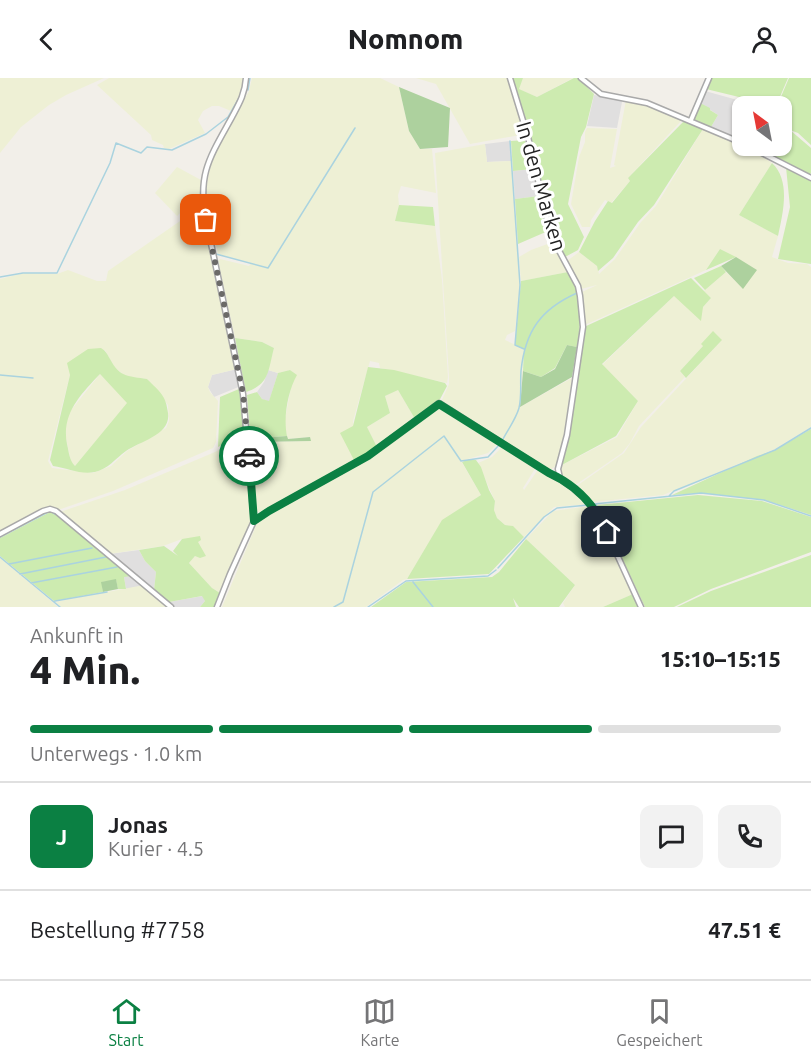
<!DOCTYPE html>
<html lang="de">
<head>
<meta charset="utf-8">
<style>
	body { margin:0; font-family:Ubuntu,sans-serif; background:#f2f2f2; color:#202124; height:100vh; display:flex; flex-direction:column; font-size:22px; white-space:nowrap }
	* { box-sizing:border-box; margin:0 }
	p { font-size:20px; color:#757577 }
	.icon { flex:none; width:33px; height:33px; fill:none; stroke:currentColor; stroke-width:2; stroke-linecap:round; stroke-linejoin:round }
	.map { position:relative; height:529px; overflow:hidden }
	.sheet { display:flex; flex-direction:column; background:#fff; flex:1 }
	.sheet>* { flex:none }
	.needle { width:39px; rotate:328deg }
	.tools { position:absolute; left:732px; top:18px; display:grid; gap:12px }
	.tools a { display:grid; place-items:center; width:60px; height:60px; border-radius:12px; background:#fff; box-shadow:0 2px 4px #0004; font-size:30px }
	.pin { position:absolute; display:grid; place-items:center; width:51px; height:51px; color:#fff; margin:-26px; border-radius:12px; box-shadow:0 3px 9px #0006 }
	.courier { position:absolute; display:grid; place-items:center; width:60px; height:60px; margin:-30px; border:4px solid #0b8043; border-radius:50%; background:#fff; color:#222; box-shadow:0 2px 8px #0007 }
	.head em { font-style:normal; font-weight:800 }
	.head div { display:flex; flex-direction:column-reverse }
	.head { display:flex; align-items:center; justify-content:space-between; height:102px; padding:0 30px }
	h1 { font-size:39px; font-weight:800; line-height:45px }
	.bar { display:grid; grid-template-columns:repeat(4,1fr); gap:9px 6px; align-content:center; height:72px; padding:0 30px }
	.bar i { height:8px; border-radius:4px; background:#e0e0e0 }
	.bar .active { background:#0b8043 }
	.bar p { grid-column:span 4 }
	.line { display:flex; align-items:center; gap:15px; padding:0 30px; border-top:2px solid #e0e0e0 }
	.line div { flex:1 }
	.round { display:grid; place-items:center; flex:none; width:63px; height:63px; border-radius:12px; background:#f2f2f2 }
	header { display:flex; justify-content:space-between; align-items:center; height:78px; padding:0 30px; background:#fff; font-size:27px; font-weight:800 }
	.tabs { display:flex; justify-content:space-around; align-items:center; height:84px; border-top:2px solid #e0e0e0; background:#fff; font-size:16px; color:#757577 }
	.tabs a { display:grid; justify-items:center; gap:3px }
	.tabs .active { color:#0b8043 }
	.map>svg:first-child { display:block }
</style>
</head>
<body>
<header><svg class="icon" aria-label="back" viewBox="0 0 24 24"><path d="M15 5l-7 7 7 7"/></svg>Nomnom<svg class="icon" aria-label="person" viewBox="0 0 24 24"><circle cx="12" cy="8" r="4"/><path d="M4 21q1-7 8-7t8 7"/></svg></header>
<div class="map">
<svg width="811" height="529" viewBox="0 0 811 529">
	<rect width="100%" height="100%" fill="#f2efe9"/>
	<path fill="#e0dfdf" d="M705 13 741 23 738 36 741 40 731 58 711 49 718 37 700 25Z
		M594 17 620 21 622 24 617 50 587 48Z
		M510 63 511 83 487 84 485 66Z
		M532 91 539 118 515 121 513 93Z
		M237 291 241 308 214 319 208 309 212 297Z
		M268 292 278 295 269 324 262 321 257 314 264 304Z
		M139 472 145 483 156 494 154 512 147 507 126 511 124 499 109 476Z
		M203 518 205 523 200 529H175L169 524Z"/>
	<path fill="#eef0d5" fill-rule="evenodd" d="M0 0H104L66 17 49 27 21 49 0 75Z
		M109 0H244V12L231 33 219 28H212L203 33 198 42 205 55 169 71 164 70 163 67 152 62 151 57 97 7Z
		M252 0H380L399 9 409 53 420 71H432L436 115 401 108 398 117 399 127 395 143 435 148 442 202 448 299 447 305 380 290 379 285 370 283 353 343 355 384 280 422 261 435 256 433 250 364 310 363V359L287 361V358L284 346 292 304 296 297 290 292 278 295 268 292 274 270 262 264 235 260 218 183 220 181 249 188 251 185 218 176 208 131 206 112 210 89 219 66 249 13Z
		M416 0H508L526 56 470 66 436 6Z
		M523 0H573L537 19 518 11Z
		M626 22 647 27 682 42 628 100 630 103 611 125 605 122 591 142 590 149H582L571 126 579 79 585 64V54L587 50 617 51 610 90 616 88 614 87Z
		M703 51 751 71 772 85 739 137 778 158 772 179 788 185 807 186 811 189V349L775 371 663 417 591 424 575 409 624 375 641 349 722 262 703 268 680 293 685 299 639 348 630 365 622 375 574 408 563 399 560 388 617 359 638 323 602 287 674 218 703 229 711 220 704 213 726 194 743 210 756 192 720 171 706 192 585 247 582 214 597 207 581 211 576 198 567 183 579 174 597 188 599 196 615 181 641 144 656 128Z
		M485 66 487 84 511 83 520 207 515 253 507 257 505 262 524 271 520 329 572 300 564 356 557 387 550 392 539 387 442 325V322L449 306V299L435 75Z
		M177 89 201 102V115L177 138 155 115Z
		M201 132 237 291 212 297 208 309 210 314 218 323 216 364 213 370 113 413 58 432 51 429 40 433 0 454V201L24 195 57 196 68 192 97 203H106L108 193 183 141 189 150ZM105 272 114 289 124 297 129 299 147 301 168 327 169 343 166 350 127 373 111 388 93 395 52 390 48 383 70 297Z
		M553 164 568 194 521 203 519 179 531 172Z
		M100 296 128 325 75 388 71 384 66 360V347L68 336Z
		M396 312H398L415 341 377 369 367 349 390 335 385 318Z
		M439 327 499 364 488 375 461 383 481 417 442 443 407 501 403 502 366 529H222L258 443 269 434 370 379 433 330Z
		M245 358 251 446 220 515 212 510 189 485 195 478 182 461 163 468 109 476 60 434 125 412 215 374Z
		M503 368 536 389 523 410 524 412 537 393 541 392 561 402 589 426 554 429 524 459 513 449 505 447 497 440 494 432 495 423 478 385 492 379Z
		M590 428 597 439 633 516 603 529H565L563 525 575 507 526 461 553 433Z
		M0 479 58 529H0Z
		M144 507 169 529H61L55 524Z"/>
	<path fill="#cdebb0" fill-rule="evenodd" d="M512 0H523L519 11 537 19 574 0H578L594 16 586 49 581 59 568 126 584 159 578 172 565 179 549 142 530 58Z
		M712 0H788L776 28H757L739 19 706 11Z
		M789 0H811V67L798 55 790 52 811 70V95L809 98 752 68H782V47L789 51 782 45V28H777Z
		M741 23 750 28H742V62L733 54 741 41 738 36Z
		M700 25 710 30V32L718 37 711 49 694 42Z
		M684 43 703 51 654 127 638 144 613 180 598 193 597 188 579 174 595 143 608 123 612 125 630 103 628 100Z
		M525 62 532 91 513 93 511 63Z
		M772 85C791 103 783 134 778 158L739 137Z
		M786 89 811 103V186L778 181 790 129Z
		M539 118 548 153 518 166 515 121Z
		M399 127 433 129 435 148 395 143Z
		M720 171 736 179 706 192Z
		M721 188 726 194 705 212 694 200Z
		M568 194C582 216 582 243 577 269L567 267 555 290 541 299 523 293 524 271 515 267 521 203Z
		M691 200 711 220 703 229 701 243 674 218 602 286 638 323 616 358 560 388 584 249Z
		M713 253 722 262 686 300 680 293 703 268 701 266Z
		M235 260 262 264 274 270C268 292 270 306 246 314Z
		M101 270C106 273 107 276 110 281 120 300 129 298 147 301 160 314 166 317 168 335 171 357 140 363 126 373 115 381 108 391 95 394 81 397 67 390 53 388L50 382 70 297 67 285 88 271ZM100 296 127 325 75 388C69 382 69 374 67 366 61 336 81 316 100 296Z
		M368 289 394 292 445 305 447 308 438 325 434 326 415 341 398 312 385 318 390 335 367 349 377 369 355 384 340 355 353 348Z
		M290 292 297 297C288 313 283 339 287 358L273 359 250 356 247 317 257 314 262 321 269 323 278 295Z
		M239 311 242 312 245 355 218 369 220 319Z
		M811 351V437L765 422 701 415 672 417 757 378 775 372Z
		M470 381 476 382 481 389 489 412 495 423 494 432 497 440 505 447 513 448 524 459 489 496 407 501 442 442 481 417 462 384Z
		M698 417 762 423 811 439V474L711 511 674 529H645L613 461 632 447 612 460 597 427Z
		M50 434 56 435 131 498 124 499 126 511H118L116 502 102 504 103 514 54 523 0 478V460Z
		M200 458 201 462 198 464 206 478 200 480 195 478 189 485 212 510 220 515 215 529H200L205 523 202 518 169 524 154 512 156 494 145 483 139 472 164 468 178 478 173 473 182 461Z
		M526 461 575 507 559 529H519L513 520 516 529H371L406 504 492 499 499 494Z
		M811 477V529H677L711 513Z
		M633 516 639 529H603Z"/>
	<path fill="#add19e" d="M399 9 450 30 448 69 420 71 409 53Z
		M736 179 757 192 743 211 721 188Z
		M567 267 577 269 572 299 520 329 523 293 541 299 555 291Z
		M250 356 273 359 287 358 288 361 310 359 311 363 250 364Z
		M116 501 118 511 103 514 101 504Z"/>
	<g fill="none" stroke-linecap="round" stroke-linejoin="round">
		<path stroke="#aad3df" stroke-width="1.5" d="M248 12 250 0
			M510 63 520 207 515 267 524 271
			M216 176 268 190 355 50
			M0 199 23 195H57L110 85 116 65 141 75 147 69 172 72 206 56 228 39 240 18
			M0 297 33 300
			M502 363C507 353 516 341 519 330 522 318 520 304 521 293 525 253 541 231 577 215
			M669 418 674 413 775 372 811 350
			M594 426 701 415 764 422 811 438
			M596 426 643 529
			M0 459 50 433 55 436
			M0 479 60 529
			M9 486 92 470
			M498 490 544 439 557 430 588 427
			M20 496 106 479
			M413 504 433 529
			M31 505 117 489
			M55 523 107 514
			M334 529 343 524 373 414 444 358 461 383 488 379 500 366
			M368 529 406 503 488 498 496 492"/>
		<g stroke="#a9a9a9" stroke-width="7">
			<path id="minor" d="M246 0C245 16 239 26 232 39 210 79 197 96 206 142L243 316 254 443
				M510 0 528 59 547 141 556 167 578 208 580 218 583 249 567 357 558 391 560 400
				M581 0 601 16 647 25 742 65
				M691 42 709 0
				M748 68 811 100
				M0 456 43 433 50 431 56 433 171 529
				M217 529 230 496 254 443 269 433 368 378 439 325 549 395C568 404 585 419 598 435L641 529"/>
		</g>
		<use href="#minor" stroke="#fff" stroke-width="4"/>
	</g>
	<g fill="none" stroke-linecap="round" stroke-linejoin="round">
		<path stroke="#6b6a68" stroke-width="6" stroke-dasharray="0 10.8" d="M206 142 243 315 249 378"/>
		<path stroke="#0b8043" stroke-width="8" d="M249 378 254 443 269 433 368 378 439 326 549 395C576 407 595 427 607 454"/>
	</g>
	<g text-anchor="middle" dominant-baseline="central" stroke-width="6" stroke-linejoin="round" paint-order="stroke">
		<g font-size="21" fill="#222" stroke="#fff">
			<text transform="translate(542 108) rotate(74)">In den Marken</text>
		</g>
	</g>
</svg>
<div class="tools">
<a><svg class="needle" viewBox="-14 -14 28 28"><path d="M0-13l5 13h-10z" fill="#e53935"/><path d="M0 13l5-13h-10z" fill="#757577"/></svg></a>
</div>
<div class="pin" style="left:206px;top:142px;background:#ea580c"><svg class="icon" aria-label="bag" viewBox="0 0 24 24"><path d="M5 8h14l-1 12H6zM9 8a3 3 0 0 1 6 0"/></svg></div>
<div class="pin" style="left:607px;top:454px;background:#1f2937"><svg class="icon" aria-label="home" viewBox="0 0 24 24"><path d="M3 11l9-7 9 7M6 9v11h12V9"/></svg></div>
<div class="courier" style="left:249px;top:378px"><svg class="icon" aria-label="car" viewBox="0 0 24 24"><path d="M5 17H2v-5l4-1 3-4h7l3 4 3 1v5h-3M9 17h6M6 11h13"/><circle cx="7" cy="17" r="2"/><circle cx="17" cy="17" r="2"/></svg></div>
</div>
<section class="sheet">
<div class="head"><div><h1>4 Min.</h1><p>Ankunft in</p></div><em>15:10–15:15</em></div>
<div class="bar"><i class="active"></i><i class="active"></i><i class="active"></i><i></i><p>Unterwegs · 1.0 km</p></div>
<div class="line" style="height:108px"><b class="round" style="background:#0b8043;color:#fff">J</b><div><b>Jonas</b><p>Kurier · 4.5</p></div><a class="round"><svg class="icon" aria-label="chat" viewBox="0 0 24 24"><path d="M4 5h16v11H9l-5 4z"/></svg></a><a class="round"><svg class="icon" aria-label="phone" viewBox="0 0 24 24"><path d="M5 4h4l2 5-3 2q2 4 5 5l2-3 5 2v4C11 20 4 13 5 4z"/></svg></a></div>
<div class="line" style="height:78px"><div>Bestellung #7758</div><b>47.51 €</b></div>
</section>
<nav class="tabs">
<a class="active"><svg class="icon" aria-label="home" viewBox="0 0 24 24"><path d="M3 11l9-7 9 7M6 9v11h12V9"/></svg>Start</a>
<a><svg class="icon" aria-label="map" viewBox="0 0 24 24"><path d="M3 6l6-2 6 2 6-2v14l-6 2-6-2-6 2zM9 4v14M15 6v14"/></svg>Karte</a>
<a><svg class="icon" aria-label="saved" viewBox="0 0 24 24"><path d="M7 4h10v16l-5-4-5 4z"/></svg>Gespeichert</a>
</nav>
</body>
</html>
